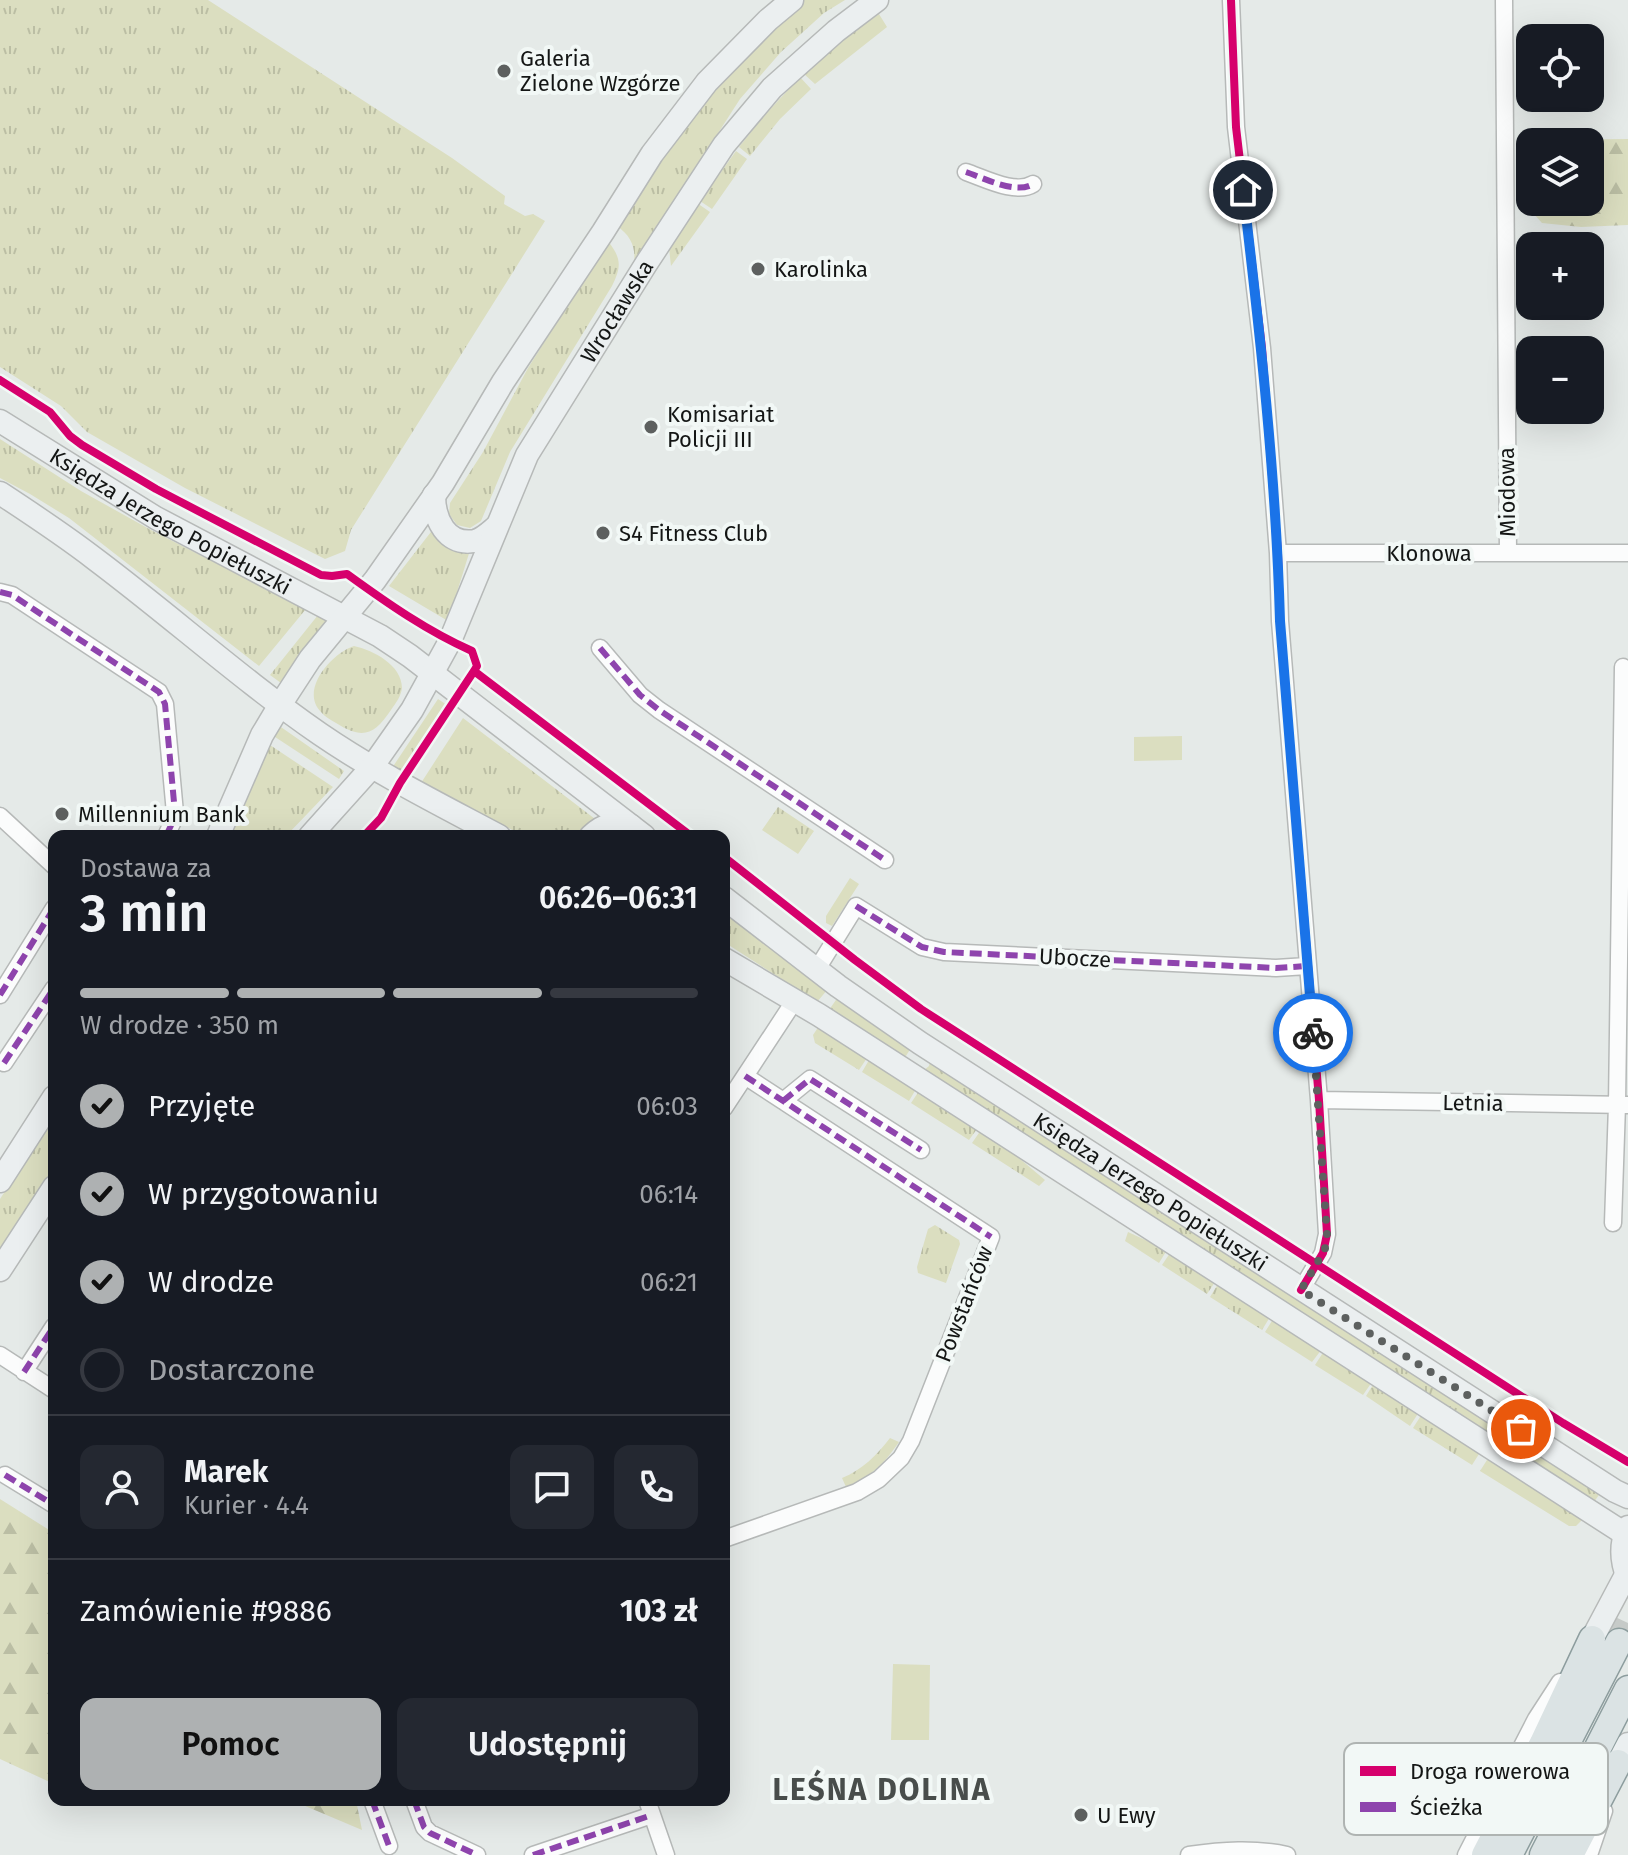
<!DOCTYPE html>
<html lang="pl">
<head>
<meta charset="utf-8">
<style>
	body { margin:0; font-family:"Fira Sans",sans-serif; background:#242831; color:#f1f3f6; height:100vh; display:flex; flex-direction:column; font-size:30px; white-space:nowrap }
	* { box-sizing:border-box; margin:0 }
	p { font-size:26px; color:#9ea1a6 }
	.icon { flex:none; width:44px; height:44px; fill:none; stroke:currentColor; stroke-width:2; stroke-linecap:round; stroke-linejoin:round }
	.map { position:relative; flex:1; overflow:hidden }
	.drawer { position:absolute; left:48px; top:830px; width:682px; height:976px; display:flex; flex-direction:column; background:#171b24; border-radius:16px; box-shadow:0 8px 32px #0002 }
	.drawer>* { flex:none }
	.buttons { position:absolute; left:1516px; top:24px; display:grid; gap:16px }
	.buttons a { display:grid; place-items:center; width:88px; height:88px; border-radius:16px; background:#171b24; box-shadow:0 8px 32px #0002; font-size:40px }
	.pin { position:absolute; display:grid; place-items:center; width:68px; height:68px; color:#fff; margin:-34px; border:4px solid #fff; border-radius:50%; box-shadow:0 2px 8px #0007 }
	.courier { position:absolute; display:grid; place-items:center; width:80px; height:80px; margin:-40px; border:6px solid #1a73e8; border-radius:50%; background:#fff; color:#222; box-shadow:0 2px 10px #0007 }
	.head em { font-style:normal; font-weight:600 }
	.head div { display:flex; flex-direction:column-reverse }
	.head { display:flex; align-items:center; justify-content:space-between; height:136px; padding:0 32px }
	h1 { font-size:52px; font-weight:600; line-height:60px }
	.bar { display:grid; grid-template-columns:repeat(4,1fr); gap:12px 8px; align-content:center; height:96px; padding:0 32px }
	.bar i { height:10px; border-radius:6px; background:#363941 }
	.bar .current { background:#aeb1b2 }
	.bar p { grid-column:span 4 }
	.line { display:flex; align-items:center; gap:20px; padding:0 32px; border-top:2px solid #363941 }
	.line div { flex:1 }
	.round { display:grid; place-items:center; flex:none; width:84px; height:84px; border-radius:16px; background:#242831 }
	ol { padding:0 32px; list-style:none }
	li { display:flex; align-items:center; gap:24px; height:88px }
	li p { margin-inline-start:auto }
	li .icon { padding:8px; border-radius:50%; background:#aeb1b2; color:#111; stroke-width:4 }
	li:last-child { color:#9ea1a6 }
	li i { width:44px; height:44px; border:4px solid #363941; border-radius:50% }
	.button { display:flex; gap:16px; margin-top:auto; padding:16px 32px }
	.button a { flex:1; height:92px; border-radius:16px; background:#aeb1b2; color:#111; font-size:32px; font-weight:600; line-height:92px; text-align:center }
	.button a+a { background:#242831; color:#f1f3f6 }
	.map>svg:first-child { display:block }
</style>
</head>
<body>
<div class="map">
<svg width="1628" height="1855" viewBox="0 0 1628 1855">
	<defs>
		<pattern id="grass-tufts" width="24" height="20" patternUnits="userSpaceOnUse" patternTransform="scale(2)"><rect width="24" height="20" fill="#dbdec0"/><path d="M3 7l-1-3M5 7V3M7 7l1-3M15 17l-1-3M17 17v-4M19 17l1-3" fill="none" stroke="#bbbea4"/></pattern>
		<pattern id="forest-firs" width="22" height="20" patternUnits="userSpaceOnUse" patternTransform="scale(2)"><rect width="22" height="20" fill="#dbdec0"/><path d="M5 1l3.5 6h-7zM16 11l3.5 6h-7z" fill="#bbbea4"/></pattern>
	</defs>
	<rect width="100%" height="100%" fill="#e5eae8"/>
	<path fill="url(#grass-tufts)" d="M0 0H208L452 158 505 196 504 204 525 216 533 214 545 221 351 530 345 551 325 559 185 488 87 432 61 406 0 367Z
		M801 0H845L824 13 781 52 740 99 634 264C636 247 631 236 617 226L684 123 738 58Z
		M879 14 887 27 815 84 804 74 838 43Z
		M800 77 811 89 780 119 750 156 739 147 763 117Z
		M736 151 747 159 712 209 700 201Z
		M697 203 710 212 671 266 669 248Z
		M608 241C621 258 622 266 612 286L510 452 481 521 470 528 457 525 449 514 450 503 483 452 528 368Z
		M0 439 81 491 151 530 306 609 259 666 69 518 30 494 0 478Z
		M434 528 471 547 448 621 389 586Z
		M318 615 329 621 281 683 270 675Z
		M354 646C373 650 402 665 402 688 401 696 396 703 391 710 374 735 363 740 336 723 331 720 325 717 321 712 299 690 332 653 354 646Z
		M438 699 447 705 402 773 392 768Z
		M463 718 599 822 584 836H524L421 783Z
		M278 725 344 771 339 779 272 735Z
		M267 743 333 787 286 836H231L243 810Z
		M778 807 814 831 798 854 762 830Z
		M850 878 859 884 832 926 826 923V916Z
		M724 910 828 989 817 1002 724 942Z
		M838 997 911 1048 904 1059 829 1010Z
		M819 1026 867 1058 859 1070 815 1043 813 1035Z
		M869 1060 916 1089 909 1101 862 1072Z
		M930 1061 1601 1492 1594 1502 923 1071 929 1066Z
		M919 1091 977 1129 969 1140 911 1103Z
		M54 1115V1171L0 1254V1199Z
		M981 1130 999 1141 1045 1180 1039 1186 972 1143Z
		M935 1225 959 1240 960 1244 946 1283 918 1273 917 1267 928 1229Z
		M1128 1232 1167 1250 1159 1263 1125 1241Z
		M1170 1253 1215 1282 1207 1294 1162 1265Z
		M1218 1284 1270 1317 1262 1330 1210 1297Z
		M1273 1319 1322 1349 1312 1362 1265 1332Z
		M1324 1351 1372 1382 1363 1395 1315 1365Z
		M1374 1383 1419 1412 1410 1426 1366 1396Z
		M1422 1414 1477 1449 1479 1454 1472 1465 1413 1428Z
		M890 1438 899 1442C883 1465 872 1476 846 1487L842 1478C862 1470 877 1455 890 1438Z
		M1492 1459 1584 1518 1576 1526H1569L1480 1471 1487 1460Z"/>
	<path fill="url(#forest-firs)" fill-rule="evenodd" d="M1628 139V225L1581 227 1542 223 1522 201 1523 147 1532 140ZM1530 142H1590V202H1530Z
		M0 1499 54 1533V1784L0 1759Z
		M291 1800H356L362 1830Z"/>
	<path fill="#dbdec0" d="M1182 736V760L1134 761V737Z
		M893 1664 930 1665 929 1740H891Z"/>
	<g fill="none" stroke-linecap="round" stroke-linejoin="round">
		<path stroke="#c6cac8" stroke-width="26" stroke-dasharray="26 13" stroke-linecap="butt" d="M1619 1642 1628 1623"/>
		<g stroke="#b6b9b8" stroke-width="19">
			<path id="minor" d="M1231 0 1236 127 1262 348 1278 553 1280 621 1319 1100 1327 1234 1323 1253 1301 1290
				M1504 0 1508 553
				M966 172C984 178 1016 195 1033 184
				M1278 553H1628
				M0 592 12 595 159 692 165 704 175 813 174 819 166 836
				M600 648 640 695 659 710 885 860
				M0 816 54 866
				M817 969 856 906 922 947 944 952 1276 968 1307 966
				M0 995 54 908
				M4 1063 54 988
				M1319 1100 1628 1105
				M783 1101 810 1079 921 1150
				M724 1108 795 1000
				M1613 1223 1617 1105 1623 667
				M0 1355 54 1390
				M24 1372 54 1326
				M5 1475 54 1505
				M724 1539 857 1492 879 1479 901 1458 911 1441 991 1237 745 1076
				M372 1800 389 1846
				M414 1800 424 1827 430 1833 477 1855
				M647 1800 666 1855
				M533 1855 652 1815
				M1189 1855C1223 1850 1254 1848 1287 1855
				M1466 1855 1536 1719 1560 1682
				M1589 1855 1604 1811"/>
		</g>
		<g stroke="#b6b9b8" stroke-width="25">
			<g id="secondary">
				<path id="s1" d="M0 421 156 518 380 636 410 656 644 836"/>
				<path d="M0 493C32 514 64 535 95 559 171 616 242 680 320 734 377 773 439 804 499 836"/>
				<path d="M434 495C434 519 446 546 475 541 483 539 490 532 496 527"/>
				<path d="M218 836 262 735 280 705 310 659 375 580 443 483 503 382 603 232 652 154 707 82 768 20 792 0"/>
				<path id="s2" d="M310 836 372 767 412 710 450 641 527 455 646 264 724 145 772 88 836 31 877 0"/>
				<path d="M591 836C604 824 613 822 631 826"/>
				<path id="s3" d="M724 898 838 986 920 1043 1615 1491 1628 1497"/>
				<path d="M724 959 819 1015 1625 1534"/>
				<path d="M0 1181 54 1097"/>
				<path d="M0 1270 54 1187"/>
				<path d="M1628 1527C1620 1544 1621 1561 1628 1578"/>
				<path d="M1592 1639 1626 1575"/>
				<path d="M1618 1763 1628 1744"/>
			</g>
		</g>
		<g stroke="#8d9d9e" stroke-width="29">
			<path id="primary" d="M1485 1855 1543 1743 1592 1639
				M1509 1855 1619 1642
				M1543 1855 1628 1689
				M1570 1855 1618 1763"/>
		</g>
		<use href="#minor" stroke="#fbfcfc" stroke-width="16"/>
		<use href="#secondary" stroke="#ebeff0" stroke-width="22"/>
		<use href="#primary" stroke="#dbe3e4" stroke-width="26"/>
		<path stroke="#8e44ad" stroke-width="6" stroke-dasharray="12 6" stroke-linecap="butt" d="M966 172C984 178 1016 195 1033 184
			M0 592 12 595 159 692 165 704 175 813 174 819 166 836
			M600 648 640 695 659 710 885 860
			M856 906 922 947 944 952 1276 968 1307 966
			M0 995 54 908
			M4 1063 54 988
			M745 1076 991 1237
			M783 1101 810 1079 921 1150
			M24 1372 54 1326
			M5 1475 54 1505
			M372 1800 389 1846
			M414 1800 424 1827 430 1833 477 1855
			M533 1855 652 1815"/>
		<g stroke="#f2f8f6" stroke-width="13">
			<path id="cycleway" d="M1231 0 1236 127 1262 348 1278 553 1280 621 1319 1100 1327 1234 1323 1253 1301 1290
				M0 380 50 412 70 436 82 445 156 489 321 575 332 576 347 574C387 603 427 631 472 651L477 666 474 671 400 783 381 818 364 836
				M474 671 691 836
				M724 857 855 960 921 1009 1563 1423 1628 1462"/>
		</g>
		<use href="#cycleway" stroke="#d6006c" stroke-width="8"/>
	</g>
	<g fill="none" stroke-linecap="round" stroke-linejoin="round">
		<path stroke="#5d605f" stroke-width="8" stroke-dasharray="0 14.4" d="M1313 1033 1327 1234 1326 1246 1323 1253 1301 1290 1521 1429"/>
		<path stroke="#1a73e8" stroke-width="10" d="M1243 190C1260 333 1276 476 1280 621L1313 1033"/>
	</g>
	<g fill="#5d605f" stroke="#f2f8f6" stroke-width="3">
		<circle cx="504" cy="71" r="8"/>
		<circle cx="758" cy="269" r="8"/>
		<circle cx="651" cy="427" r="8"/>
		<circle cx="603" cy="533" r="8"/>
		<circle cx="62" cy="814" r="8"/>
		<circle cx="1081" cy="1815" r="8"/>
	</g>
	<g text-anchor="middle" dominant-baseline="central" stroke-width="8" stroke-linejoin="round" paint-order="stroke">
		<g font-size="22" fill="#141615" stroke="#f2f8f6" text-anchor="start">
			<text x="520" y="58">Galeria<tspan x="520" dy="25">Zielone Wzgórze</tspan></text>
			<text x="774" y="269">Karolinka</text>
			<text x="667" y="414">Komisariat<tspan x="667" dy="25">Policji III</tspan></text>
			<text x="619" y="533">S4 Fitness Club</text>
			<text x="78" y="814">Millennium Bank</text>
			<text x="1097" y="1815">U Ewy</text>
		</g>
		<g font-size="22" fill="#141615" stroke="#f2f8f6">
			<text stroke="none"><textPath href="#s2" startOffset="612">Wrocławska</textPath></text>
			<text transform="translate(1507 492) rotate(-91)">Miodowa</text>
			<text stroke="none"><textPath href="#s1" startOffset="198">Księdza Jerzego Popiełuszki</textPath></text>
			<text x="1429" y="553">Klonowa</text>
			<text transform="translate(1075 958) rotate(3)">Ubocze</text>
			<text transform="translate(1473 1103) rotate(1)">Letnia</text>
			<text stroke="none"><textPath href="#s3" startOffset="518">Księdza Jerzego Popiełuszki</textPath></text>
			<text transform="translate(964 1304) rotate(-69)">Powstańców</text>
		</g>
		<g font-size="30" font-weight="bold" letter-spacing="2" fill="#484d4b" stroke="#f2f8f6">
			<text x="882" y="1790">LEŚNA DOLINA</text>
		</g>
	</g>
	<rect x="1344" y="1743" width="264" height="92" rx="12" fill="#f2f8f6" stroke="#afb4b2" stroke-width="2"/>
	<rect x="1360" y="1766" width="36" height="10" fill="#d6006c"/>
	<rect x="1360" y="1802" width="36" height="10" fill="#8e44ad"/>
	<g font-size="22" fill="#141615">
		<text x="1410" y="1779">Droga rowerowa</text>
		<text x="1410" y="1815">Ścieżka</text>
	</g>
</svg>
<div class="buttons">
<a><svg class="icon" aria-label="locate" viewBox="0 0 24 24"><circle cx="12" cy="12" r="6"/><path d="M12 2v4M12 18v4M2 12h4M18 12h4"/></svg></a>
<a><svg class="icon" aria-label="layers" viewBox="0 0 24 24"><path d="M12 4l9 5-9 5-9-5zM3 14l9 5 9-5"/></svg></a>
<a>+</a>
<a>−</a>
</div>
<div class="pin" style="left:1521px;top:1429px;background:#ea580c"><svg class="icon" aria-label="bag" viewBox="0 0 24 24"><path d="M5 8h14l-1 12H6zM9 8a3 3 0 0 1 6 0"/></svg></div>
<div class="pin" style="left:1243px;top:190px;background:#1f2937"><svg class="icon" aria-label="home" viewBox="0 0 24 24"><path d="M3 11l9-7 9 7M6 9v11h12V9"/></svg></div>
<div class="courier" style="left:1313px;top:1033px"><svg class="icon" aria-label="bike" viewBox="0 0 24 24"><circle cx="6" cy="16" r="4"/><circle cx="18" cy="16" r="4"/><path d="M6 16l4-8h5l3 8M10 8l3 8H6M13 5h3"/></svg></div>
<section class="drawer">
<div class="head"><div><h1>3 min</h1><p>Dostawa za</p></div><em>06:26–06:31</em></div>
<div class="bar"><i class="current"></i><i class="current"></i><i class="current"></i><i></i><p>W drodze · 350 m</p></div>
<ol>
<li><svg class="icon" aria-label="check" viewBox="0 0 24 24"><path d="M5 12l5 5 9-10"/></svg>Przyjęte<p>06:03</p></li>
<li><svg class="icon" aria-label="check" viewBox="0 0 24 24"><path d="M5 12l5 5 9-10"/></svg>W przygotowaniu<p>06:14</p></li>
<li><svg class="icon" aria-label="check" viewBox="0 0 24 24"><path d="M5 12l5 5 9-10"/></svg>W drodze<p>06:21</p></li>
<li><i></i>Dostarczone</li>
</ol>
<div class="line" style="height:144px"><a class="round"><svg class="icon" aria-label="person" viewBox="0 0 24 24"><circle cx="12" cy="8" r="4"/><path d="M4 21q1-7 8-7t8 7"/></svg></a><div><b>Marek</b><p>Kurier · 4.4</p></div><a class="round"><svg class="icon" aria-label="chat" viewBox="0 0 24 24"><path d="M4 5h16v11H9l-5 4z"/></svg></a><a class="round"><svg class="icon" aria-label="phone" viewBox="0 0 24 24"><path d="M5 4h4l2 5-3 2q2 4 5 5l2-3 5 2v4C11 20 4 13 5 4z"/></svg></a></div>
<div class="line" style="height:104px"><div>Zamówienie #9886</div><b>103 zł</b></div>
<div class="button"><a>Pomoc</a><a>Udostępnij</a></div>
</section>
</div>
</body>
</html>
